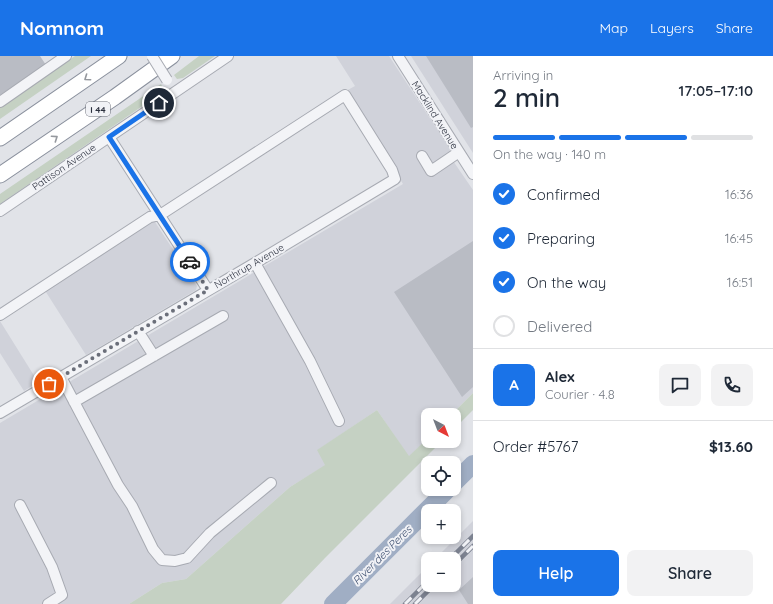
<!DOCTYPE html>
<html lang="en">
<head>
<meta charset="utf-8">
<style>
	body { margin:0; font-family:Quicksand,sans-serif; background:#f2f2f3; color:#1f2937; height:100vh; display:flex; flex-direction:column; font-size:15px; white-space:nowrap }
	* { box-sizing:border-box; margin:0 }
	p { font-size:13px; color:#747a83 }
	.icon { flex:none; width:22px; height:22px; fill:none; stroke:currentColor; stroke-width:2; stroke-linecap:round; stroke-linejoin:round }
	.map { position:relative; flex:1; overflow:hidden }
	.side { display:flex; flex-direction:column; background:#fff; width:300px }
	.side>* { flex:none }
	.needle { width:26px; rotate:138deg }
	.buttons { position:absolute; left:421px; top:352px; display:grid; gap:8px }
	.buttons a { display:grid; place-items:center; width:40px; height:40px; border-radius:8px; background:#fff; box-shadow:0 2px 6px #0003; font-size:20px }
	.pin { position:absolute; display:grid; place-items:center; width:34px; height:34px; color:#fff; margin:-17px; border:2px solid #fff; border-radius:50%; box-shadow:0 1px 4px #0007 }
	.courier { position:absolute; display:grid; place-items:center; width:40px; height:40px; margin:-20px; border:3px solid #1a73e8; border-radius:50%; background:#fff; color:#222; box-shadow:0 1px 5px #0007 }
	.head em { font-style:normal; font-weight:600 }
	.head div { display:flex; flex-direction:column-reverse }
	.head { display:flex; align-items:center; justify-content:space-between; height:68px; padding:0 20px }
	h1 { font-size:26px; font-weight:600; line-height:30px }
	.bar { display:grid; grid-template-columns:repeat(4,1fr); gap:6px 4px; align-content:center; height:48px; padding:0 20px }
	.bar i { height:5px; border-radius:3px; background:#e0e1e3 }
	.bar .on { background:#1a73e8 }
	.bar p { grid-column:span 4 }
	.line { display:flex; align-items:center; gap:10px; padding:0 20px; border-top:1px solid #e0e1e3 }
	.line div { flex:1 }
	.round { display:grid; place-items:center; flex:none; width:42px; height:42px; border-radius:8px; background:#f2f2f3 }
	ol { padding:0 20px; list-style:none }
	li { display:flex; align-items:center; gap:12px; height:44px }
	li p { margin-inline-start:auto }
	li .icon { padding:4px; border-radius:50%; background:#1a73e8; color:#fff; stroke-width:4 }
	li:last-child { color:#747a83 }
	li i { width:22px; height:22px; border:2px solid #e0e1e3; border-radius:50% }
	.primary-button { display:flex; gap:8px; margin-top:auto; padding:8px 20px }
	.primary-button a { flex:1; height:46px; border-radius:8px; background:#1a73e8; color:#fff; font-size:16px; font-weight:600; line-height:46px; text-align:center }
	.primary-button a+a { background:#f2f2f3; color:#1f2937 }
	header { display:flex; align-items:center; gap:24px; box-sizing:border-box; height:56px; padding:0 20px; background:#1a73e8; color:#fff }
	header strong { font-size:19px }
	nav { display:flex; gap:22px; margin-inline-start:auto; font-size:14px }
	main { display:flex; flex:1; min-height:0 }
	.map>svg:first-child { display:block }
</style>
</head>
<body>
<header>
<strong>Nomnom</strong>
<nav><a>Map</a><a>Layers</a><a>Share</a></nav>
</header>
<main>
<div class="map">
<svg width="473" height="548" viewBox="0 0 473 548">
	<rect width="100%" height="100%" fill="#e1e3e8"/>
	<path fill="#d0d2da" d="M336 0H389L452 96 449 99 473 134V337L451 359H428V382L409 401 377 354 318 394 326 409 290 431 186 523 162 527 129 548H0V367L403 128 346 35 355 30Z
		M411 0H473V97Z
		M153 163 197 230 196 234 86 299 44 233Z
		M0 265 38 326 24 335 0 297Z
		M473 465V548H390L428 510V529H454V503H435Z"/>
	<path fill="#c5d1c3" d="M75 0H91L0 63V51Z
		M199 0H215L183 22 177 23 174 19Z
		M161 28C163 32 163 35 160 38L0 148V138Z
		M473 337V354L454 373V359H451Z
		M377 354 409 400 428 382V385H442L325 502 281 548H129L162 527 186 523 290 431 325 409 317 394Z"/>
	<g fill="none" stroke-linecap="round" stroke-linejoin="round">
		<path stroke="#a0aec4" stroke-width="18" d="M454 427 473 408
			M333 548 448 433"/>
	</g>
	<path fill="#b9bcc4" d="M0 0H40L46 9 0 39Z
		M426 0H473V71L471 72Z
		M473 185V331L462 341 394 236Z
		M473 521V548H468L459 534Z"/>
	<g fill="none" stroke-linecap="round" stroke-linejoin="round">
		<g stroke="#a7aab2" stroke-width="12">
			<path id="minor" d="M398 0 473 118
				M0 46 66 0
				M109 81 208 234
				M422 100 431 115 459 96
				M0 155 228 0
				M255 207 310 305 339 365
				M0 259 150 161 160 159 345 39 392 114 395 123 255 207 0 357
				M138 275 154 300
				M61 321 118 429 132 450 153 493 162 504 175 505 187 502 210 477 271 427
				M74 346 223 260
				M20 449 52 511 62 539 48 548"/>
		</g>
		<g stroke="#8a909d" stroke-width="17">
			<path id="highway" d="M0 82 119 0
				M0 119 115 41 172 0"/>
		</g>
		<use href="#minor" stroke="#f3f4f7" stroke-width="10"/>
		<use href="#highway" stroke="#fff" stroke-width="15"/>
		<g stroke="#7c8290" stroke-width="4.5">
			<path id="rail" d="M450 503 473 480
				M454 509 473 490
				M405 548 428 525
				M415 548 434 529"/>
		</g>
		<use href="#rail" stroke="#f1f2f6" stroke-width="3" stroke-dasharray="9" stroke-linecap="butt"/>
		<g stroke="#a7aab2" stroke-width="12" stroke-linecap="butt">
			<path id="minor-bridge" d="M152 0 167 24"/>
		</g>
		<use href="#minor-bridge" stroke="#f3f4f7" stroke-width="10"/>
	</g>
	<defs><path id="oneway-chevron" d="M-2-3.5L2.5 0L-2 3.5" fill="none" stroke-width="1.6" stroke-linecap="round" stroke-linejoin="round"/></defs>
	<g stroke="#95989e">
		<use href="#oneway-chevron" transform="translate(87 22) rotate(145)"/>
		<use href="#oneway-chevron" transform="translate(55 82) rotate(-34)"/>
	</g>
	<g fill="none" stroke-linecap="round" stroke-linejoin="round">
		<path stroke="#6b6f7a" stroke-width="4" stroke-dasharray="0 7.2" d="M49 328 208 234 190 206"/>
		<path stroke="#1a73e8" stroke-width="5" d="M159 47 109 81 190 206"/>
	</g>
	<g text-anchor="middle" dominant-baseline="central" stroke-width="4" stroke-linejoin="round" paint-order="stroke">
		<rect fill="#f1f2f6" stroke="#666a75" stroke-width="1" x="86" y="46" width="24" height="14" rx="3"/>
		<g font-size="9" font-weight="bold" fill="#2b303e">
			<text x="98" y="53">I 44</text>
		</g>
		<g font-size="10" fill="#2b303e" stroke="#f1f2f6">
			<text transform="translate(435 59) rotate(58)">Macklind Avenue</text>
			<text transform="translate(64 111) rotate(-34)">Pattison Avenue</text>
			<text transform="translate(249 210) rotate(-30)">Northrup Avenue</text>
		</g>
		<g font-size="11" font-style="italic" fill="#3a4c6d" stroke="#f1f2f6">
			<text transform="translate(382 499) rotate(-45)">River des Peres</text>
		</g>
	</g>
</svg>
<div class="buttons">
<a><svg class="needle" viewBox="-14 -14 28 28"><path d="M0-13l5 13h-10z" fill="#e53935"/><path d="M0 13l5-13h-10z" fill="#747a83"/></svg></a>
<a><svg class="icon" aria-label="locate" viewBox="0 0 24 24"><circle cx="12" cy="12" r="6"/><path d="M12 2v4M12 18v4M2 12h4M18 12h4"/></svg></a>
<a>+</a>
<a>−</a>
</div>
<div class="pin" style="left:49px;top:328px;background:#ea580c"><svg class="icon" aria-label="bag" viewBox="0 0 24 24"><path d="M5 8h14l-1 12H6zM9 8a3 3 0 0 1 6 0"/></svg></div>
<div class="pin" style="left:159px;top:47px;background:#1f2937"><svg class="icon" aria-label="home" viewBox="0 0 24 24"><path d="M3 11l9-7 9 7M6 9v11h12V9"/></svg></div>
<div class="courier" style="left:190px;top:206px"><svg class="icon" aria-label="car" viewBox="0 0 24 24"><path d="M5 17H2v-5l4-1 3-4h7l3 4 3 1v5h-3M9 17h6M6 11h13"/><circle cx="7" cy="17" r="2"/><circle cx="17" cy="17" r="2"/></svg></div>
</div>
<section class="side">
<div class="head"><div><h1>2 min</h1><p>Arriving in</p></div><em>17:05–17:10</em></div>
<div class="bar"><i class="on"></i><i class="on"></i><i class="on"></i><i></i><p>On the way · 140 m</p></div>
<ol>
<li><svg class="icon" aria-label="check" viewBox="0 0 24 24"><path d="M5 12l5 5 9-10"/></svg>Confirmed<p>16:36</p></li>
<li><svg class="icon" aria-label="check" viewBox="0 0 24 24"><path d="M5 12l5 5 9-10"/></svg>Preparing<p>16:45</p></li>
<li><svg class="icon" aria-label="check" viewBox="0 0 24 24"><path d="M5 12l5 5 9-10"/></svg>On the way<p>16:51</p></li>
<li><i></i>Delivered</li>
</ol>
<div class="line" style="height:72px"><b class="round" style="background:#1a73e8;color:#fff">A</b><div><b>Alex</b><p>Courier · 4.8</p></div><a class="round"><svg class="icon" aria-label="chat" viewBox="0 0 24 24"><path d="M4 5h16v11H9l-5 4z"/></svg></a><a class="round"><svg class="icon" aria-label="phone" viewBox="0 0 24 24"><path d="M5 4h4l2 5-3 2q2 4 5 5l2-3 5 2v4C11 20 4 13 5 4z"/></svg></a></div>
<div class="line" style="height:52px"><div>Order #5767</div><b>$13.60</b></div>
<div class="primary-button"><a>Help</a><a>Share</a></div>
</section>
</main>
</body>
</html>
